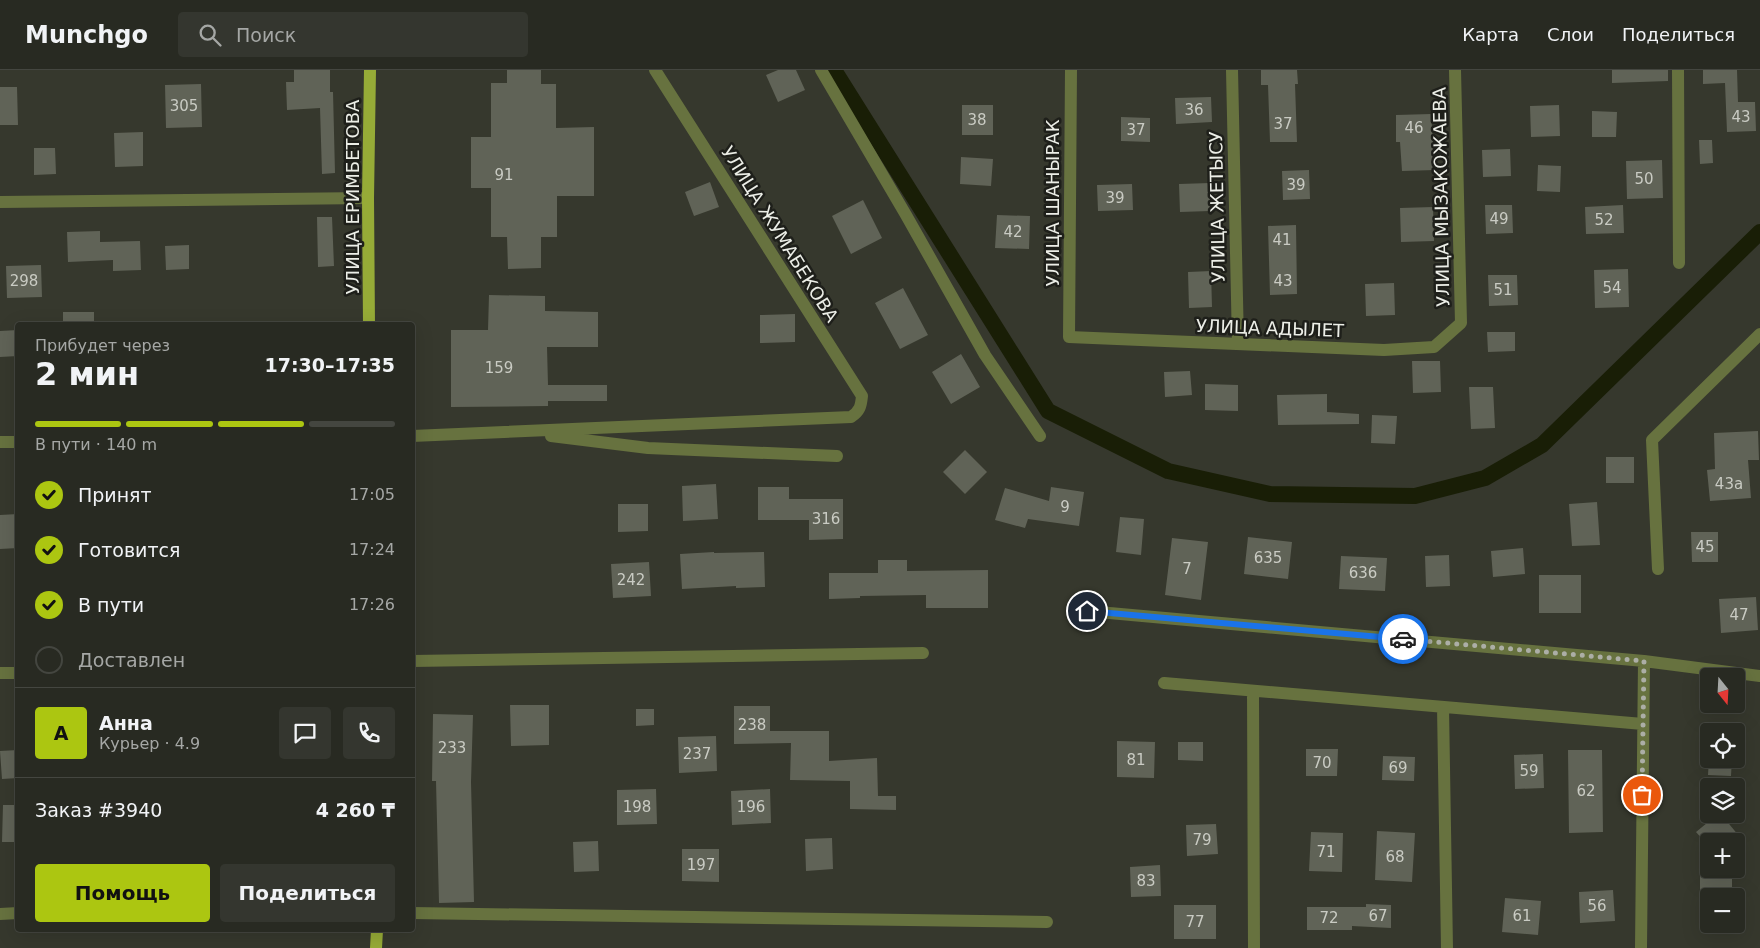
<!DOCTYPE html>
<html lang="ru">
<head>
<meta charset="utf-8">
<style>
	body { margin:0; font-family:"DejaVu Sans",sans-serif; background:#34362f; color:#f1f3f6; height:100vh; display:flex; flex-direction:column; font-size:19px; white-space:nowrap }
	* { box-sizing:border-box; margin:0 }
	p { font-size:16px; color:#a5a7a5 }
	.icon { flex:none; width:28px; height:28px; fill:none; stroke:currentColor; stroke-width:2; stroke-linecap:round; stroke-linejoin:round }
	.map { position:relative; flex:1; overflow:hidden }
	.sheet { position:absolute; left:15px; top:252px; width:400px; height:610px; display:flex; flex-direction:column; background:#282a22; border-radius:5px; box-shadow:0 5px 20px #0002,0 0 0 1px #444640 }
	.sheet>* { flex:none }
	.needle { width:32px; rotate:162deg }
	.controls { position:absolute; left:1700px; top:598px; display:grid; gap:10px }
	.controls a { display:grid; place-items:center; width:45px; height:45px; border-radius:5px; background:#282a22; box-shadow:0 5px 20px #0002,0 0 0 1px #444640; font-size:25px }
	.pin { position:absolute; display:grid; place-items:center; width:42px; height:42px; color:#fff; margin:-21px; border:2px solid #fff; border-radius:50%; box-shadow:0 1px 5px #0007 }
	.courier { position:absolute; display:grid; place-items:center; width:50px; height:50px; margin:-25px; border:4px solid #1a73e8; border-radius:50%; background:#fff; color:#222; box-shadow:0 1px 6px #0007 }
	.overview em { font-style:normal; font-weight:600 }
	.overview div { display:flex; flex-direction:column-reverse }
	.overview { display:flex; align-items:center; justify-content:space-between; height:85px; padding:0 20px }
	h1 { font-size:32px; font-weight:600; line-height:38px }
	.bar { display:grid; grid-template-columns:repeat(4,1fr); gap:8px 5px; align-content:center; height:60px; padding:0 20px }
	.bar i { height:6px; border-radius:4px; background:#444640 }
	.bar .on { background:#acc611 }
	.bar p { grid-column:span 4 }
	.line { display:flex; align-items:center; gap:12px; padding:0 20px; border-top:1px solid #444640 }
	.line div { flex:1 }
	.round { display:grid; place-items:center; flex:none; width:52px; height:52px; border-radius:5px; background:#34362f }
	ol { padding:0 20px; list-style:none }
	li { display:flex; align-items:center; gap:15px; height:55px }
	li p { margin-inline-start:auto }
	li .icon { padding:5px; border-radius:50%; background:#acc611; color:#111; stroke-width:4 }
	li:last-child { color:#a5a7a5 }
	li i { width:28px; height:28px; border:2px solid #444640; border-radius:50% }
	.action { display:flex; gap:10px; margin-top:auto; padding:10px 20px }
	.action a { flex:1; height:58px; border-radius:5px; background:#acc611; color:#111; font-size:20px; font-weight:600; line-height:58px; text-align:center }
	.action a+a { background:#34362f; color:#f1f3f6 }
	header { display:flex; align-items:center; gap:30px; box-sizing:border-box; height:70px; padding:0 25px; background:#282a22; border-bottom:1px solid #444640 }
	header strong { font-size:24px }
	nav { display:flex; gap:28px; margin-inline-start:auto; font-size:18px }
	.search { width:350px; height:45px; background:#34362f; display:flex; align-items:center; gap:12px; box-sizing:border-box; padding:0 18px; border-radius:5px; color:#a5a7a5; font-size:19px }
	.map>svg:first-child { display:block }
</style>
</head>
<body>
<header>
<strong>Munchgo</strong>
<div class="search"><svg class="icon" aria-label="search" viewBox="0 0 24 24"><circle cx="10" cy="10" r="6"/><path d="M15 15l6 6"/></svg>Поиск</div>
<nav><a>Карта</a><a>Слои</a><a>Поделиться</a></nav>
</header>
<div class="map">
<svg width="1760" height="878" viewBox="0 0 1760 878">
	<rect width="100%" height="100%" fill="#36382d"/>
	<g fill="none" stroke-linecap="round" stroke-linejoin="round">
		<path stroke="#191e06" stroke-width="16" d="M834 0 1048 341 1168 401 1270 424 1415 426 1485 408 1542 375 1760 162"/>
	</g>
	<path fill="#606357" d="M294 0H330V22H333L335 103 322 104 320 38 287 40 286 12H294Z
		M507 0H541V14H556V58L594 57V126H557V167H541V198L508 199 507 167H491V118H471V67H491V13H507Z
		M778 0H796L805 20 778 32 766 5Z
		M1261 0H1297L1298 14H1295L1297 72H1270L1268 15H1261Z
		M1612 0H1668V11L1612 13Z
		M1703 0H1737L1738 32H1755L1756 61 1727 62 1725 13 1703 14Z
		M201 14 202 57 166 58 165 15Z
		M0 17H17L18 55H0Z
		M1211 27 1212 52 1176 54 1175 28Z
		M962 35H993V65H962Z
		M1559 35 1560 66 1531 67 1530 36Z
		M1592 41 1617 42 1616 67H1592Z
		M1431 44 1435 100 1402 101 1400 72H1396V45Z
		M1121 47 1150 48V72L1121 71Z
		M143 62V96L115 97 114 63Z
		M1699 70H1712L1713 93 1700 94Z
		M34 78H55L56 104 34 105Z
		M1510 79 1511 106 1483 107 1482 80Z
		M961 87 993 89 991 116 960 114Z
		M1662 90 1663 128 1627 129 1626 91Z
		M1538 95 1561 96 1560 122 1537 121Z
		M1309 100 1310 129 1283 130 1282 101Z
		M710 112 719 137 694 146 685 122Z
		M1210 113V141L1180 142 1179 114Z
		M1132 114 1133 140 1098 141 1097 115Z
		M863 130 882 168 851 184 832 146Z
		M1485 135H1512L1513 163 1486 164Z
		M1623 135 1624 163 1586 164 1585 137Z
		M1433 137 1434 171 1401 172 1400 138Z
		M997 145 1030 146 1029 179 995 178Z
		M317 147H332L334 196 318 197Z
		M1296 155 1297 224 1270 225 1268 156Z
		M100 161V172L140 171 141 200 113 201V190L68 192 67 162Z
		M189 175V199L166 200 165 176Z
		M41 195 42 227 7 228 6 196Z
		M1628 199 1629 237 1595 238 1594 200Z
		M1211 201 1212 237 1189 238 1188 202Z
		M1488 205H1517L1518 235 1489 236Z
		M1394 213 1395 245 1366 246 1365 214Z
		M903 218 928 265 900 279 875 233Z
		M489 225 545 226V241L598 242V277H547L548 315H607V331H548V336L451 337V260H488Z
		M63 242H94V255H63Z
		M795 244V272L760 273V245Z
		M18 260V286L0 287V261Z
		M1487 262H1515V281L1488 282Z
		M961 284 980 317 951 334 932 302Z
		M1412 291H1440L1441 322 1413 323Z
		M1190 301 1192 325 1165 327 1164 302Z
		M1205 314 1238 315V341L1205 340Z
		M1469 317H1493L1495 358 1471 359Z
		M1327 324V342L1359 344V354L1278 355 1277 325Z
		M1372 345 1397 346 1395 374 1371 373Z
		M1758 361 1759 390H1748L1751 428 1710 431 1707 400 1715 399 1714 363Z
		M965 380 987 402 965 424 943 402Z
		M1606 387H1634V413H1606Z
		M716 414 718 449 683 451 682 416Z
		M758 417H789V429H843V469L809 470V450H758Z
		M1051 417 1084 422 1079 456 1028 449 1025 458 995 450 1005 418 1049 431Z
		M1597 432 1600 475 1572 476 1569 434Z
		M618 434H648V461L618 462Z
		M18 444V478L0 479V445Z
		M1120 447 1144 449 1141 485 1116 482Z
		M1691 462H1718V492H1692Z
		M1248 467 1292 472 1288 509 1244 504Z
		M1172 468 1208 472 1201 530 1165 525Z
		M1523 478 1525 504 1493 507 1491 481Z
		M714 482V483L764 482 765 517 736 518V516L682 519 680 484Z
		M1449 485 1450 516 1426 517 1425 486Z
		M1341 486 1387 488 1385 521 1339 519Z
		M878 490H907V501L988 500V538H926V525L860 526V528L829 529V503H878Z
		M649 492 651 526 613 528 611 494Z
		M1539 505H1581V543H1539Z
		M1756 527 1758 560 1721 563 1719 529Z
		M510 635H549V675L511 676Z
		M734 636H770V661H829V691L877 688 878 726H896V740L850 739V711L790 710 791 673 734 674Z
		M636 639H654V655L636 656Z
		M433 644 473 645 471 712 474 832 439 833 436 711H432Z
		M716 666 717 701 679 703 678 667Z
		M1117 671 1155 672 1154 708 1117 707Z
		M1178 672H1203V691L1178 690Z
		M1306 679H1338L1337 706H1306Z
		M18 680V708L2 709 0 681Z
		M1568 680H1602L1603 762 1569 763Z
		M1543 684 1544 718 1515 719 1514 685Z
		M1383 686 1415 687 1414 711 1382 710Z
		M1709 688 1732 689 1731 706 1708 705Z
		M656 719 657 754 617 755V720Z
		M770 719 771 753 732 755 731 721Z
		M3 735H18V772H2Z
		M1718 744H1721L1743 771H1704L1696 762Z
		M1216 754 1218 784 1187 786 1186 755Z
		M1377 761 1415 763 1412 812 1375 810Z
		M1311 762 1343 763 1342 802 1309 801Z
		M832 768 833 799 806 801 805 769Z
		M598 771 599 801 574 802 573 772Z
		M682 779H719V812L682 811Z
		M1160 795 1161 826 1131 827 1130 797Z
		M1732 801V826H1700V802Z
		M1613 820 1615 851 1580 853 1579 822Z
		M1505 828 1541 831 1538 865 1502 862Z
		M1366 834 1391 835V858L1352 856V860H1307V837H1366Z
		M1174 835H1216V869H1174Z"/>
	<g fill="none" stroke-linecap="round" stroke-linejoin="round">
		<path stroke="#67723f" stroke-width="12" d="M821 0 906 145 985 285 1040 366
			M1071 0 1069 267 1384 280 1434 277 1461 253 1455 0
			M1232 0 1238 274
			M1678 0 1679 193
			M0 132 368 128
			M412 366 851 347C860 341 861 336 862 326L655 0
			M551 366 648 378 837 386
			M0 372H18
			M1658 499 1652 370 1760 264
			M1087 541 1644 591 1760 606
			M412 591 923 583
			M0 603H18
			M1164 613 1643 654
			M1253 621 1254 878
			M1443 637 1447 878
			M412 843 1047 852
			M0 844 18 843
			M1641 878 1644 591"/>
		<path stroke="#96ab37" stroke-width="12" d="M369 255 368 128 370 0
			M376 878 377 860"/>
	</g>
	<g fill="none" stroke-linecap="round" stroke-linejoin="round">
		<path stroke="#acaea6" stroke-width="5" stroke-dasharray="0 9" d="M1403 569 1644 591 1642 725"/>
		<path stroke="#1a73e8" stroke-width="6" d="M1087 541 1403 569"/>
	</g>
	<g text-anchor="middle" dominant-baseline="central" stroke-width="5" stroke-linejoin="round" paint-order="stroke">
		<g font-size="15" fill="#c9cbc3">
			<text x="184" y="36">305</text>
			<text x="1194" y="40">36</text>
			<text x="1741" y="47">43</text>
			<text x="977" y="50">38</text>
			<text x="1283" y="54">37</text>
			<text x="1414" y="58">46</text>
			<text x="1136" y="60">37</text>
			<text x="504" y="105">91</text>
			<text x="1644" y="109">50</text>
			<text x="1296" y="115">39</text>
			<text x="1115" y="128">39</text>
			<text x="1499" y="149">49</text>
			<text x="1604" y="150">52</text>
			<text x="1013" y="162">42</text>
			<text x="1282" y="170">41</text>
			<text x="24" y="211">298</text>
			<text x="1283" y="211">43</text>
			<text x="1612" y="218">54</text>
			<text x="1503" y="220">51</text>
			<text x="499" y="298">159</text>
			<text x="1729" y="414">43а</text>
			<text x="1065" y="437">9</text>
			<text x="826" y="449">316</text>
			<text x="1705" y="477">45</text>
			<text x="1268" y="488">635</text>
			<text x="1187" y="499">7</text>
			<text x="1363" y="503">636</text>
			<text x="631" y="510">242</text>
			<text x="1739" y="545">47</text>
			<text x="752" y="655">238</text>
			<text x="452" y="678">233</text>
			<text x="697" y="684">237</text>
			<text x="1136" y="690">81</text>
			<text x="1322" y="693">70</text>
			<text x="1398" y="698">69</text>
			<text x="1529" y="701">59</text>
			<text x="1586" y="721">62</text>
			<text x="637" y="737">198</text>
			<text x="751" y="737">196</text>
			<text x="1202" y="770">79</text>
			<text x="1326" y="782">71</text>
			<text x="1395" y="787">68</text>
			<text x="701" y="795">197</text>
			<text x="1146" y="811">83</text>
			<text x="1597" y="836">56</text>
			<text x="1378" y="846">67</text>
			<text x="1522" y="846">61</text>
			<text x="1329" y="848">72</text>
			<text x="1195" y="852">77</text>
		</g>
		<g font-size="18" fill="#eceee7" stroke="#1e1f1a">
			<text transform="translate(352 127) rotate(-90)">УЛИЦА ЕРИМБЕТОВА</text>
			<text transform="translate(1441 127) rotate(-91)">УЛИЦА МЫЗАКОЖАЕВА</text>
			<text transform="translate(1052 133) rotate(-90)">УЛИЦА ШАНЫРАК</text>
			<text transform="translate(1217 137) rotate(-91)">УЛИЦА ЖЕТЫСУ</text>
			<text transform="translate(780 164) rotate(58)">УЛИЦА ЖУМАБЕКОВА</text>
			<text transform="translate(1270 258) rotate(2)">УЛИЦА АДЫЛЕТ</text>
		</g>
	</g>
</svg>
<div class="controls">
<a><svg class="needle" viewBox="-14 -14 28 28"><path d="M0-13l5 13h-10z" fill="#e53935"/><path d="M0 13l5-13h-10z" fill="#a5a7a5"/></svg></a>
<a><svg class="icon" aria-label="locate" viewBox="0 0 24 24"><circle cx="12" cy="12" r="6"/><path d="M12 2v4M12 18v4M2 12h4M18 12h4"/></svg></a>
<a><svg class="icon" aria-label="layers" viewBox="0 0 24 24"><path d="M12 4l9 5-9 5-9-5zM3 14l9 5 9-5"/></svg></a>
<a>+</a>
<a>−</a>
</div>
<div class="pin" style="left:1642px;top:725px;background:#ea580c"><svg class="icon" aria-label="bag" viewBox="0 0 24 24"><path d="M5 8h14l-1 12H6zM9 8a3 3 0 0 1 6 0"/></svg></div>
<div class="pin" style="left:1087px;top:541px;background:#1f2937"><svg class="icon" aria-label="home" viewBox="0 0 24 24"><path d="M3 11l9-7 9 7M6 9v11h12V9"/></svg></div>
<div class="courier" style="left:1403px;top:569px"><svg class="icon" aria-label="car" viewBox="0 0 24 24"><path d="M5 17H2v-5l4-1 3-4h7l3 4 3 1v5h-3M9 17h6M6 11h13"/><circle cx="7" cy="17" r="2"/><circle cx="17" cy="17" r="2"/></svg></div>
<section class="sheet">
<div class="overview"><div><h1>2 мин</h1><p>Прибудет через</p></div><em>17:30–17:35</em></div>
<div class="bar"><i class="on"></i><i class="on"></i><i class="on"></i><i></i><p>В пути · 140 m</p></div>
<ol>
<li><svg class="icon" aria-label="check" viewBox="0 0 24 24"><path d="M5 12l5 5 9-10"/></svg>Принят<p>17:05</p></li>
<li><svg class="icon" aria-label="check" viewBox="0 0 24 24"><path d="M5 12l5 5 9-10"/></svg>Готовится<p>17:24</p></li>
<li><svg class="icon" aria-label="check" viewBox="0 0 24 24"><path d="M5 12l5 5 9-10"/></svg>В пути<p>17:26</p></li>
<li><i></i>Доставлен</li>
</ol>
<div class="line" style="height:90px"><b class="round" style="background:#acc611;color:#111">А</b><div><b>Анна</b><p>Курьер · 4.9</p></div><a class="round"><svg class="icon" aria-label="chat" viewBox="0 0 24 24"><path d="M4 5h16v11H9l-5 4z"/></svg></a><a class="round"><svg class="icon" aria-label="phone" viewBox="0 0 24 24"><path d="M5 4h4l2 5-3 2q2 4 5 5l2-3 5 2v4C11 20 4 13 5 4z"/></svg></a></div>
<div class="line" style="height:65px"><div>Заказ #3940</div><b>4 260 ₸</b></div>
<div class="action"><a>Помощь</a><a>Поделиться</a></div>
</section>
</div>
</body>
</html>
